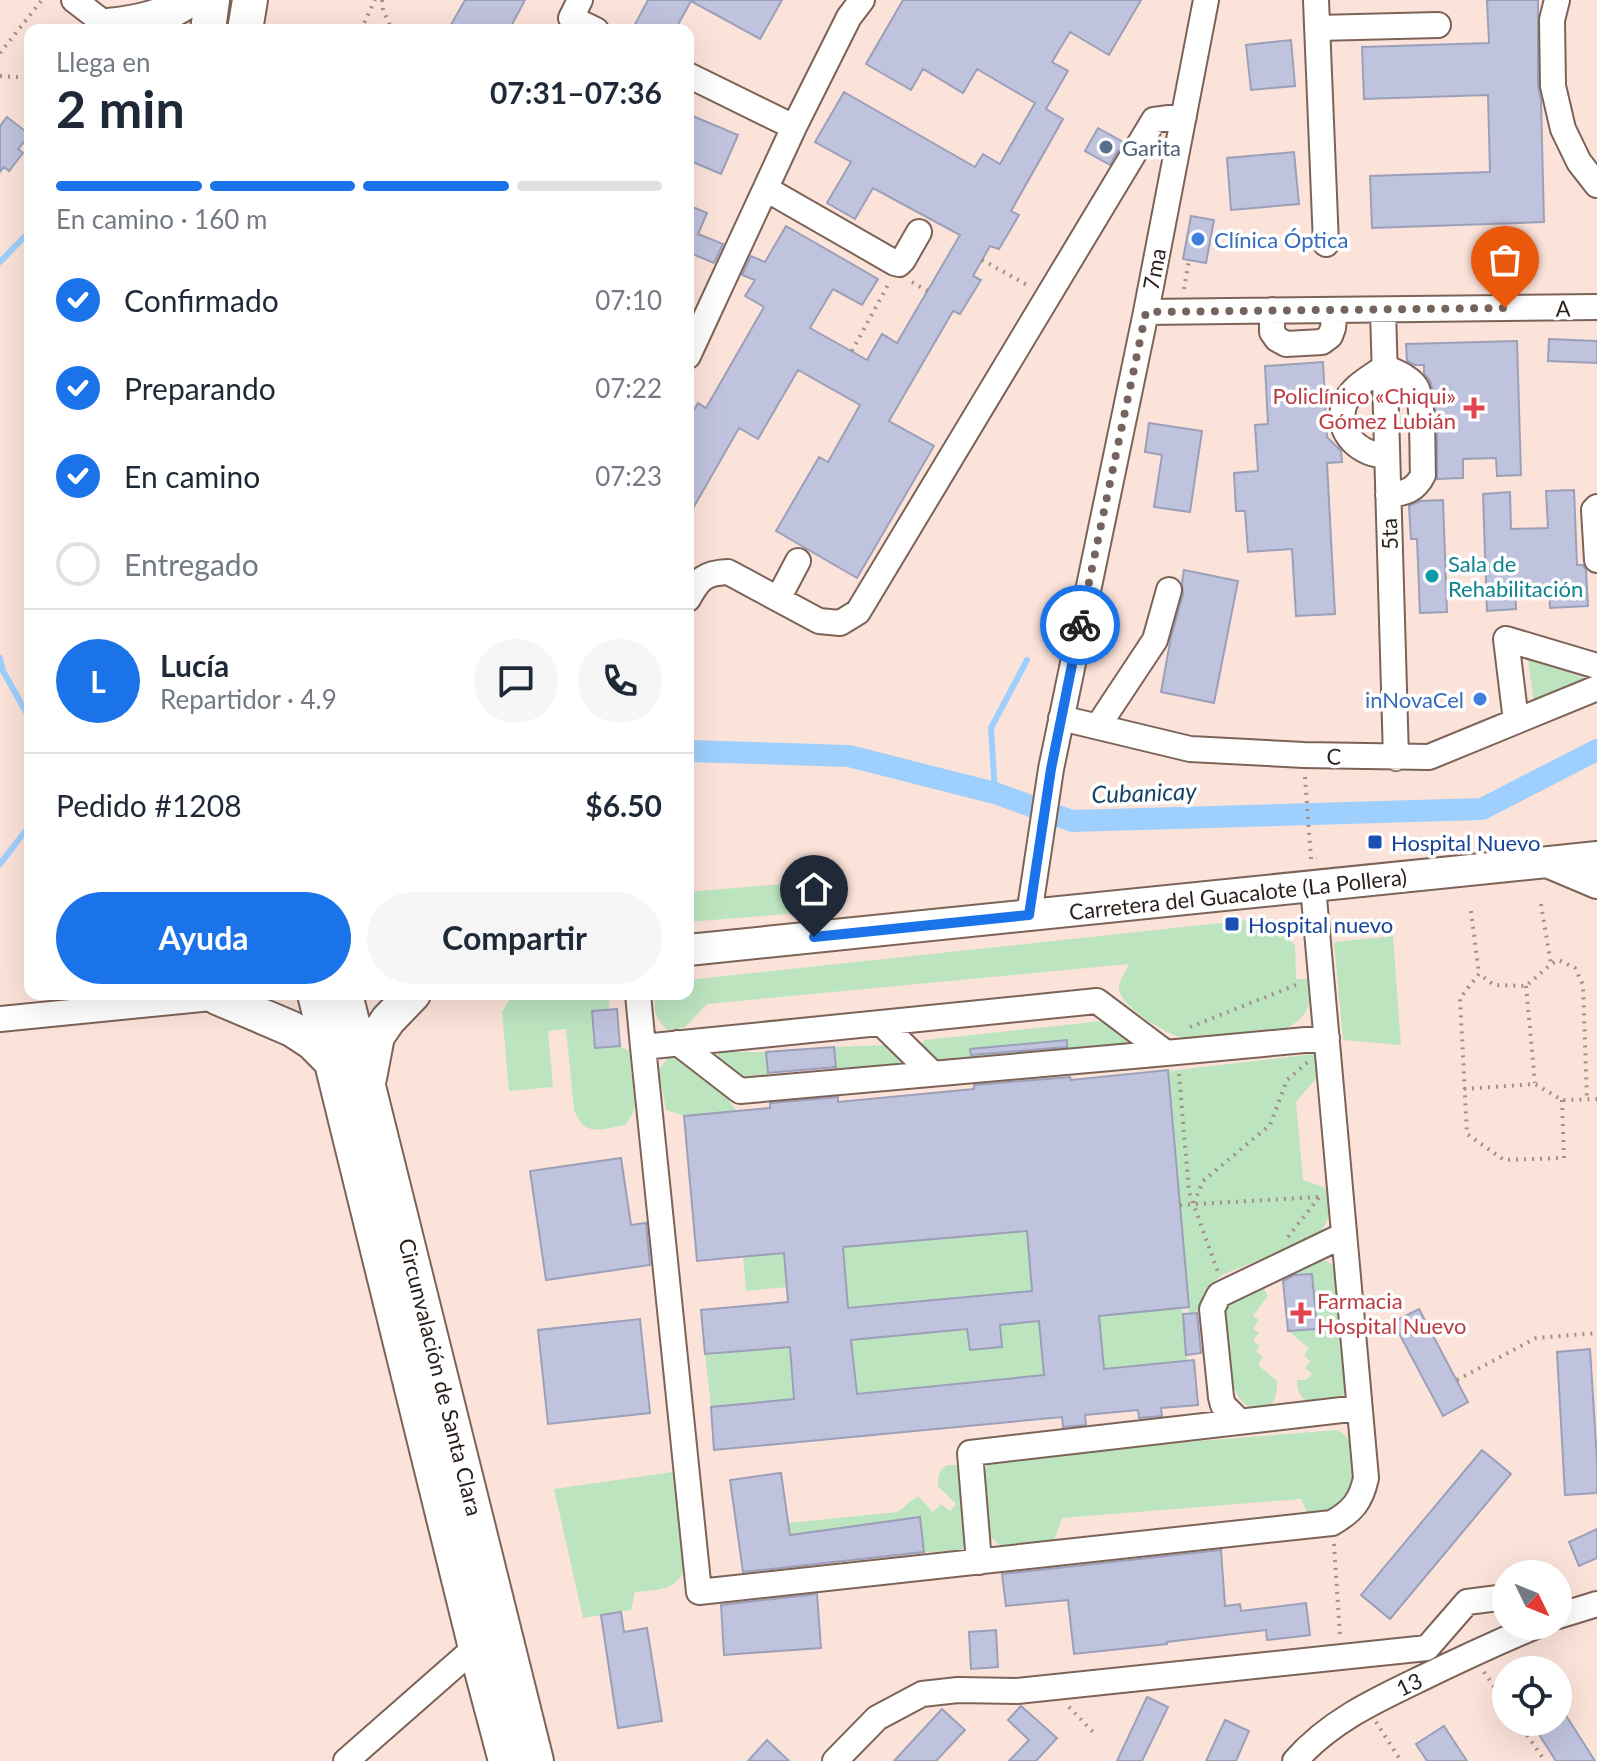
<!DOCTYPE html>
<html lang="es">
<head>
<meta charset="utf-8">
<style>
	body { margin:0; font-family:Lato,sans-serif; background:#f6f6f7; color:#1f2937; height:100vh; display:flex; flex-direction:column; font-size:30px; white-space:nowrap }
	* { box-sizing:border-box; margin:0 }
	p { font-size:26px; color:#747a83 }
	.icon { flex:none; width:44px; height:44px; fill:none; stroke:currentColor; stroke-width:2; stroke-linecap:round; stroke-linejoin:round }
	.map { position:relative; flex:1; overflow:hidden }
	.panel { position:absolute; left:24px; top:24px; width:670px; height:976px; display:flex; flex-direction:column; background:#fff; border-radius:16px; box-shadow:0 8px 32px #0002 }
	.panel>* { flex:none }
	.needle { width:52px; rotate:133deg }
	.fabs { position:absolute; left:1492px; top:1560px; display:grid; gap:16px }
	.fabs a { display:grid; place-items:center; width:80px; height:80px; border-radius:50%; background:#fff; box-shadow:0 8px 32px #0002; font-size:40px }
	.pin { position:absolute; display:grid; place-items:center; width:68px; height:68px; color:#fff; margin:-82px -34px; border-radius:50% 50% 50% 0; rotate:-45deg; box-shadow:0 0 8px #0007 }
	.pin .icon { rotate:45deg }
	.courier { position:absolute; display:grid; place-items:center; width:80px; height:80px; margin:-40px; border:6px solid #1a73e8; border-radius:50%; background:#fff; color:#222; box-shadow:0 2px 10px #0007 }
	.headline em { font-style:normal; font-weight:700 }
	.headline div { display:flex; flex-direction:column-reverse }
	.headline { display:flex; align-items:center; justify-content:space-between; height:136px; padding:0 32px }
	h1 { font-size:52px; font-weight:700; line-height:60px }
	.bar { display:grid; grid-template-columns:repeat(4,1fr); gap:12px 8px; align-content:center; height:96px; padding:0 32px }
	.bar i { height:10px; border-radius:6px; background:#e0e1e3 }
	.bar .selected { background:#1a73e8 }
	.bar p { grid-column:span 4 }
	.line { display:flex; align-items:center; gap:20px; padding:0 32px; border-top:2px solid #e0e1e3 }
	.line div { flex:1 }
	.round { display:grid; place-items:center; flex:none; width:84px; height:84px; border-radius:42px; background:#f6f6f7 }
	ol { padding:0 32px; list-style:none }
	li { display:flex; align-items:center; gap:24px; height:88px }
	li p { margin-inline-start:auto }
	li .icon { padding:8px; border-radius:50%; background:#1a73e8; color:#fff; stroke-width:4 }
	li:last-child { color:#747a83 }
	li i { width:44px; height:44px; border:4px solid #e0e1e3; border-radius:50% }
	.action { display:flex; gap:16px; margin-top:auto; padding:16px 32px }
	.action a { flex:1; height:92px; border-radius:48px; background:#1a73e8; color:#fff; font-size:32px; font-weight:700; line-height:92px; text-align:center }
	.action a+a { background:#f6f6f7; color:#1f2937 }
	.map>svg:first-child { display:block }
</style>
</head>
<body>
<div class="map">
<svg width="1597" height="1761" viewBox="0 0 1597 1761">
	<rect width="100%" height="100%" fill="#fce3d9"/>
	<path fill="#bce5bf" d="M1528 660 1592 680 1534 703Z
		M830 880C832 893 832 901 822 911L688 922V892Z
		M1267 918 1295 945 1296 979H1311C1313 1006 1307 1017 1284 1030L1185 1039C1168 1035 1119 1007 1119 988 1119 980 1126 971 1129 964L707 1004 684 1028 667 1030C656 1019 652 1009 656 994H688V980Z
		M1393 936 1401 1045 1343 1040 1334 942Z
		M552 994H605L610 1002 608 1010 592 1011 595 1048 620 1046 629 1051 635 1105 632 1115 625 1125C602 1129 584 1138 574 1110L566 1029 548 1031 553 1087 509 1091 502 1012 510 999Z
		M1103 1021 1124 1035 1128 1041 1125 1046 945 1065 922 1050 921 1044 925 1040Z
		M886 1045 915 1069 836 1077 834 1047Z
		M723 1052H766L769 1082 740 1079 716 1058 718 1054Z
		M1324 1053 1326 1067 1296 1102 1303 1180 1329 1189C1331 1212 1331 1220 1315 1238L1224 1274 1206 1288 1197 1313 1189 1314 1168 1071Z
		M670 1056H677L717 1086 737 1111 684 1116 666 1110 659 1072 660 1067Z
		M1046 1229 1051 1290 827 1310 823 1249Z
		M784 1253 787 1287 746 1291 743 1256Z
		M1316 1261H1326L1335 1266 1347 1389 1340 1399C1321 1402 1297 1410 1297 1380H1306L1312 1374 1305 1368 1310 1361 1304 1355 1309 1348 1288 1331 1317 1329 1312 1274 1282 1276Z
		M1254 1285 1263 1287 1268 1296 1253 1316 1259 1320 1253 1328 1259 1333 1253 1340 1260 1346 1256 1351 1263 1357 1258 1365 1277 1381C1279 1418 1246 1420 1234 1387 1226 1364 1227 1335 1225 1310L1229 1304Z
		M1182 1308 1187 1361 1084 1371 1083 1355 1102 1352 1101 1334 1080 1318Z
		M1054 1320 1041 1341 1042 1359 1056 1358 1058 1373 833 1396 829 1343Z
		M811 1345 791 1367 793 1384 815 1397 711 1407 705 1355Z
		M1337 1430C1349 1436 1350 1442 1352 1455 1353 1463 1356 1473 1355 1480 1352 1505 1329 1512 1309 1517L1301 1499 1062 1518 1053 1543 1004 1547 998 1544 990 1536 984 1475 988 1463 998 1457Z
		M947 1465H956L960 1467 967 1543 961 1551 924 1552 919 1517 791 1535 788 1523 897 1512 918 1496 933 1512 941 1504 950 1511 956 1504 938 1486C938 1477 938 1470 947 1465Z
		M673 1472 685 1566C679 1591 656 1590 635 1592L631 1610 583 1618 554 1489Z"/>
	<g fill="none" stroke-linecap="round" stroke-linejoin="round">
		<path stroke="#9fd0fd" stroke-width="6" d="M0 262 30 231
			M0 658 3 671 30 719
			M995 793 991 728 1027 660
			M0 864 30 825"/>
		<path stroke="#9fd0fd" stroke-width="22" d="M688 751 849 756 995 793 1072 821 1482 809 1597 750"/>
	</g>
	<path fill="#c0c3de" stroke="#9c9fb9" stroke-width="2" fill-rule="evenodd" d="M465 0H525L509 30H448Z
		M648 0H782L760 39 691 1 675 30H632Z
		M903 0H1141L1109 55 1070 32 1052 62 1068 71 1046 109 1063 119 1011 211 1019 215 999 249 990 246 973 276 981 280 960 314 953 311 889 421 934 446 857 578 776 531 819 457 828 462 860 405 798 370 758 439 739 428 688 517V420L698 403 706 408 764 307 745 296 755 280 742 275 751 256 765 262 786 226 878 279 862 305 833 289 810 328 867 360 882 334 897 343 960 235 873 188 855 219 827 203 851 162 815 142 844 92 975 167 983 154 1000 164 1035 103 977 69 963 93 923 69 911 90 866 64Z
		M1487 0H1538V86L1541 100 1544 222 1372 228 1370 176 1490 172 1488 95 1364 99 1362 47 1489 43Z
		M1291 40 1295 86 1251 90 1246 45Z
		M688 114 738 135 721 174 688 160Z
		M7 117 30 135 18 149 23 153 9 171 4 167 0 172V126Z
		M1098 128 1123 142 1110 165 1085 151Z
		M1294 152 1299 204 1231 210 1227 158Z
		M688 205 707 213 698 234 723 244 714 263 690 253 688 257Z
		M1191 216 1214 220 1206 263 1183 259Z
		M1549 339 1597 341V363L1548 361Z
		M1517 341 1521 475 1497 476 1496 458 1463 459V478L1437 479V429L1433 391 1430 381 1424 373V365H1415L1407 361 1406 344Z
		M1323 362 1327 437 1341 451 1342 462 1327 463 1335 614 1296 616 1292 549 1248 552 1245 511H1236L1234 473 1258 471 1255 425 1268 424 1265 366Z
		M1149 423 1202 431 1190 512 1154 507 1162 455 1145 452Z
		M1574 490 1577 565H1583L1586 570 1588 606 1550 608 1549 585 1515 587 1516 609 1487 611 1483 494 1510 492 1511 529 1548 528 1546 491Z
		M1443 500 1447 612 1420 613 1417 539H1411L1409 506 1420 501Z
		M1184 570 1238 581 1214 703 1161 692 1171 637 1183 594 1182 583Z
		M617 1009 620 1046 595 1048 592 1011Z
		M1067 1040V1047L971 1055 970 1049Z
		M834 1047 836 1067 768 1073 766 1052Z
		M1168 1070 1189 1307 1099 1316 1104 1369 1194 1360 1198 1405 1161 1408 1162 1416 1139 1418 1138 1410 1085 1415 1086 1425 1063 1427 1062 1417 714 1450 711 1407 794 1399 790 1347 705 1354 701 1310 788 1302 784 1253 697 1261 684 1116 770 1108V1103L838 1097V1102L974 1089V1085L1070 1077 1071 1080ZM1027 1231 1032 1291 848 1308 843 1247ZM1039 1321 1044 1375 857 1394 851 1340 967 1329 970 1350 1002 1347 1000 1325Z
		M621 1158 631 1225 646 1223 650 1265 546 1280 530 1171Z
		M1312 1274 1317 1329 1288 1331 1283 1281 1294 1275Z
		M1419 1309 1468 1402 1443 1416 1393 1322Z
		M1197 1313 1201 1353 1186 1355 1183 1314Z
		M640 1319 650 1413 548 1424 538 1330Z
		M1590 1349 1597 1460V1493L1565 1495 1557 1352Z
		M1482 1450 1511 1474 1390 1619 1361 1595Z
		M781 1473 790 1535 920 1517 924 1552 743 1572 730 1480Z
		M1597 1529V1558L1579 1566 1569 1542Z
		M1221 1550 1225 1606 1240 1604 1241 1611 1306 1603 1310 1635 1267 1640 1266 1630 1167 1642V1644L1074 1654 1068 1600 1006 1606 1002 1574Z
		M817 1594 821 1648 724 1655 721 1605Z
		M621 1612 624 1632 647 1628 662 1721 618 1728 601 1615Z
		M996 1630 998 1667 971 1669 969 1632Z
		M1147 1697 1168 1707 1142 1761H1117Z
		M1558 1703 1595 1761H1556L1531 1722H1558Z
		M1021 1706 1057 1738 1036 1761H1009L1029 1740 1008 1720Z
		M942 1709 965 1730 936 1761H894Z
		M1225 1720 1249 1731 1236 1761H1206Z
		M1444 1726 1467 1761H1427L1416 1744Z
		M767 1740 789 1761H748Z"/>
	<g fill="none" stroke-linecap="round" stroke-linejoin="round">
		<g stroke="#7c6357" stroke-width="28">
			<path id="minor" d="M74 0 108 26
				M580 0 571 18 596 30
				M1316 0 1326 244
				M1557 0 1552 20 1553 86 1563 129 1579 162 1597 185
				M1317 28 1438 25
				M688 75 794 127
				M766 189 895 263 899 264 903 260 919 232
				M1272 310V332L1277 339 1286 344 1322 342 1330 336 1333 328 1335 310
				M1383 310 1396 758
				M1146 312 1597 307
				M688 356 794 127 849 17 862 0
				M1386 455C1361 456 1335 433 1344 406 1349 388 1371 377 1385 367 1395 372 1410 377 1416 387 1424 400 1422 457 1423 475 1415 491 1405 493 1388 495
				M1597 507 1594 510 1597 560
				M688 599C699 579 704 573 728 572L819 621 840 623 858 612 1154 120 1184 116
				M778 599 798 561
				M1061 718 1190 749 1304 755 1429 757 1597 688
				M1516 721 1506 639 1597 666
				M1098 726 1155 640 1169 590
				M1029 915 1051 769 1146 312 1206 0
				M638 994 643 1047 1097 1001 1166 1053 1327 1038
				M0 1019 232 996
				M881 1023 932 1073
				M678 1043 740 1091 1166 1053
				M643 1047 699 1592 1332 1523C1353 1511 1361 1501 1366 1478L1313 887
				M1240 1422 1223 1405 1221 1397 1212 1309 1219 1295 1225 1292 1344 1235
				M979 1562 970 1453 1359 1408
				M1558 1616 1597 1604
				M346 1761 485 1639
				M835 1761 877 1718 922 1694 958 1690 1017 1691 1427 1648 1467 1602 1506 1597
				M1295 1761C1328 1723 1372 1702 1418 1680 1457 1661 1496 1643 1536 1626"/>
		</g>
		<g stroke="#7c6357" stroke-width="34">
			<path id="major" d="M1552 864 1597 883
				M688 950 1597 857"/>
		</g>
		<g stroke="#7c6357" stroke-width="38">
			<path id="highway" d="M108 26C137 23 164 18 188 0
				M208 30 212 0
				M245 30 250 0
				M221 994 217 997 292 1029 312 1042 332 1062
				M315 994 476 1648 506 1761
				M345 994 536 1761
				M369 1078 377 1036 388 1020 413 994"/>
		</g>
		<path stroke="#a28f88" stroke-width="4" stroke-dasharray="2 6" stroke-linecap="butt" d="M382 0 383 10 392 30
			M361 30 375 0
			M0 53 42 0
			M0 76 30 78
			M982 260 1029 286
			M912 282 928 291
			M1184 289 1189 260
			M852 351 889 283
			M1305 777 1311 859 1317 858
			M1541 904 1551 964
			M1471 911 1479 974
			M1526 986 1535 1083
			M1190 1027 1301 983
			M1179 1074 1189 1192 1218 1272
			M1464 1089 1535 1084 1562 1100 1597 1099
			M1562 1100 1564 1158 1504 1160 1467 1134 1460 998 1479 974 1494 985 1526 986 1551 964 1559 960 1575 968 1583 985 1587 1100
			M1194 1203 1203 1181 1270 1125 1287 1080 1308 1062
			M1180 1205 1318 1197
			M1288 1237 1320 1196
			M1457 1380 1536 1338 1597 1333
			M1334 1544 1340 1635
			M1484 1672 1506 1704
			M1069 1707 1095 1734
			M1376 1722 1401 1761
			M1518 1722 1545 1761"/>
		<use href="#minor" stroke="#fff" stroke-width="24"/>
		<use href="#major" stroke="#fff" stroke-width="30"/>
		<use href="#highway" stroke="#fff" stroke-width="34"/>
	</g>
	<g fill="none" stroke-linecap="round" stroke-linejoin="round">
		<path stroke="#74645d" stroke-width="8" stroke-dasharray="0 14.4" d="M1080 625 1146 312 1505 308"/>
		<path stroke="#1a73e8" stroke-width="10" d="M814 937 1029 915 1051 769 1080 625"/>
	</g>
	<circle fill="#5c6f8a" stroke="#fff" stroke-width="3" cx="1106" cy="147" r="8"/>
	<g fill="#3f7fe0" stroke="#fff" stroke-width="3">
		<circle cx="1198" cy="239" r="8"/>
		<circle cx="1480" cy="699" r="8"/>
	</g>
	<g fill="#e0444e" stroke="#fff" stroke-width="3">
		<path d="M1470 396h8v8h8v8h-8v8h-8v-8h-8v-8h8z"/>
		<path d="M1297 1301h8v8h8v8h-8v8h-8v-8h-8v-8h8z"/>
	</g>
	<circle fill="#0f9aa8" stroke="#fff" stroke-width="3" cx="1432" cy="576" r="8"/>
	<g fill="#1a4fb4" stroke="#fff" stroke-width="3">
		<rect x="1367" y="834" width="16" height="16" rx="4"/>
		<rect x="1224" y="916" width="16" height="16" rx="4"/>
	</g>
	<g text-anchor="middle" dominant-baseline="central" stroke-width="7" stroke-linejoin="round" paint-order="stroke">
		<g font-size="22" fill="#4e5e75" stroke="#fff" text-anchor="start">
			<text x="1122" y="147">Garita</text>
		</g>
		<g font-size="22" fill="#366cbe" stroke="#fff" text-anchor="start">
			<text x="1214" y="239">Clínica Óptica</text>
			<text x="1464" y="699" text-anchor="end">inNovaCel</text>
		</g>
		<g font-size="22" fill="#2a1f1a" stroke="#fff">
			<text transform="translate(1154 269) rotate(-79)">7ma</text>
			<text transform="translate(1563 308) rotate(-1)">A</text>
			<text transform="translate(1389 534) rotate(-92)">5ta</text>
			<text transform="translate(1334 756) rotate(2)">C</text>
			<text transform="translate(1238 894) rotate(-6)">Carretera del Guacalote (La Pollera)</text>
			<text transform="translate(441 1377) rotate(76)">Circunvalación de Santa Clara</text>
			<text transform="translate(1409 1684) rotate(-26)">13</text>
		</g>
		<g font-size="22" fill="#be3a42" stroke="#fff" text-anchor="end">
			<text x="1456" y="395">Policlínico «Chiqui»<tspan x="1456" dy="25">Gómez Lubián</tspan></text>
			<text x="1317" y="1300" text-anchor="start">Farmacia<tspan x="1317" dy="25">Hospital Nuevo</tspan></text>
		</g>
		<g font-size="22" fill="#0d838f" stroke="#fff" text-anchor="start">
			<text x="1448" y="563">Sala de<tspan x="1448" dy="25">Rehabilitación</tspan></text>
		</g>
		<g font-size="22" fill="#164399" stroke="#fff" text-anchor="start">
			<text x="1391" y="842">Hospital Nuevo</text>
			<text x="1248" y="924">Hospital nuevo</text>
		</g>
		<g font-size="24" font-style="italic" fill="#164468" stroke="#fff">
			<text transform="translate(1144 792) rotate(-2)">Cubanicay</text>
		</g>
	</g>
</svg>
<div class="fabs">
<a><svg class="needle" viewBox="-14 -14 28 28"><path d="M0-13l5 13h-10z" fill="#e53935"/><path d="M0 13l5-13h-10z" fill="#747a83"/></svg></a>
<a><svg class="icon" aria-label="locate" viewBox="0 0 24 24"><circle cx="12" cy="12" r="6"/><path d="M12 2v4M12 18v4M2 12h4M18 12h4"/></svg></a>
</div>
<div class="pin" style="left:1505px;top:308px;background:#ea580c"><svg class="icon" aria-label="bag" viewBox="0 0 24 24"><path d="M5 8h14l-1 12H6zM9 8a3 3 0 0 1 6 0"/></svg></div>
<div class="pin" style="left:814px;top:937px;background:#1f2937"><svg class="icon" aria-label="home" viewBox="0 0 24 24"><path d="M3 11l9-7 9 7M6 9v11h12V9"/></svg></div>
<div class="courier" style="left:1080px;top:625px"><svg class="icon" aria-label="bike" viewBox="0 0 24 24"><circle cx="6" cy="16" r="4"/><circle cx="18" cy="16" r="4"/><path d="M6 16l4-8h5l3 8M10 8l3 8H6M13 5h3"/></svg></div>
<section class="panel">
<div class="headline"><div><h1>2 min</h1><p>Llega en</p></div><em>07:31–07:36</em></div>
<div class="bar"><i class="selected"></i><i class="selected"></i><i class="selected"></i><i></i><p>En camino · 160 m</p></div>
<ol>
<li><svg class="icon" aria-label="check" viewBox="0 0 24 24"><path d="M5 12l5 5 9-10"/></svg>Confirmado<p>07:10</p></li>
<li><svg class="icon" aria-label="check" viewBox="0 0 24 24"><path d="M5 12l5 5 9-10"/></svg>Preparando<p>07:22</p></li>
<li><svg class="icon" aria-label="check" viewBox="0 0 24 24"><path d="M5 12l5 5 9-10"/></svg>En camino<p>07:23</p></li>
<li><i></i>Entregado</li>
</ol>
<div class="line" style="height:144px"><b class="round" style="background:#1a73e8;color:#fff">L</b><div><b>Lucía</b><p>Repartidor · 4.9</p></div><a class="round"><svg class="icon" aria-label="chat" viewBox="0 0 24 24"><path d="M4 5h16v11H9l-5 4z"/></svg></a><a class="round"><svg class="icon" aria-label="phone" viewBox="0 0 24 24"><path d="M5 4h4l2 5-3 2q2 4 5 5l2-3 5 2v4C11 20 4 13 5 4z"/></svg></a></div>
<div class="line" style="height:104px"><div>Pedido #1208</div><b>$6.50</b></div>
<div class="action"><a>Ayuda</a><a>Compartir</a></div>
</section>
</div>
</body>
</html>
